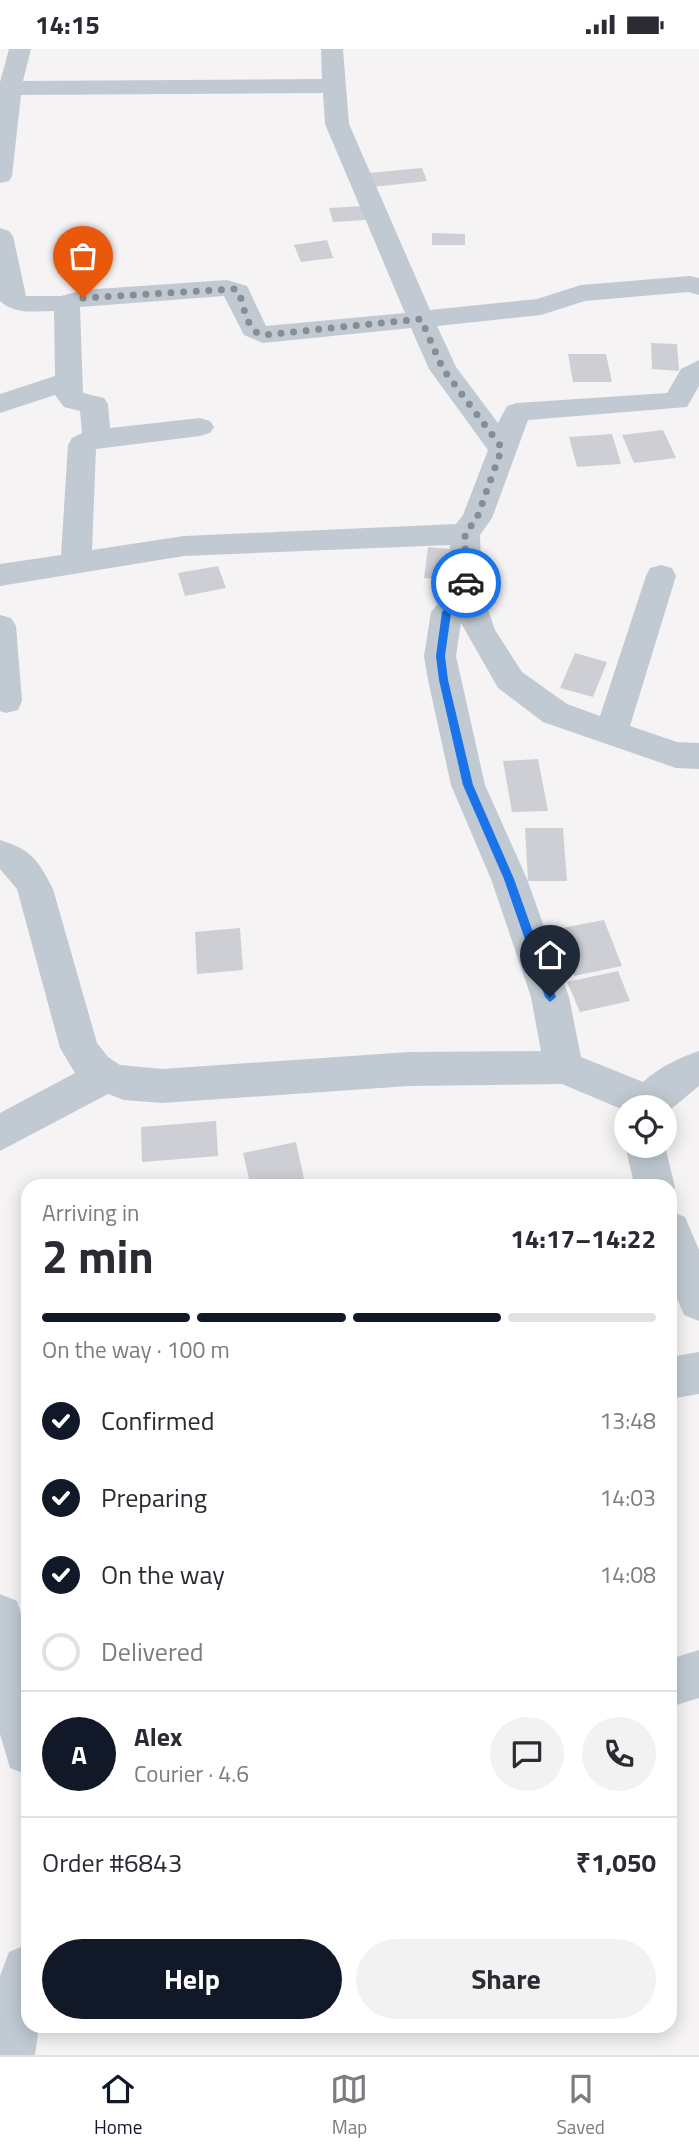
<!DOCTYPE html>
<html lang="en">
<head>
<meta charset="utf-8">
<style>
	body { margin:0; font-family:"Titillium Web",sans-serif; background:#f2f2f3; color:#2b2b33; height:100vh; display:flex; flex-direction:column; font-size:26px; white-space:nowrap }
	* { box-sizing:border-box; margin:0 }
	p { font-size:23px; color:#7c7c81 }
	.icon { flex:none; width:38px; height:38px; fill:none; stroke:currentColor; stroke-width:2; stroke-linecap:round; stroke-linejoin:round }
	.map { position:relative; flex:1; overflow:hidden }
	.panel { position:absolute; left:21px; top:1130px; width:656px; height:854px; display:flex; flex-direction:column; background:#fff; border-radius:21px; box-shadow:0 4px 18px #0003 }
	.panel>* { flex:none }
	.tools { position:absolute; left:614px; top:1046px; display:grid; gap:14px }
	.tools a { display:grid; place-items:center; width:63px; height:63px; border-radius:50%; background:#fff; box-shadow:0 4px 18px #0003; font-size:35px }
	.pin { position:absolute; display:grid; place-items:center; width:60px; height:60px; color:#fff; margin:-72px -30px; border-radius:50% 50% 50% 0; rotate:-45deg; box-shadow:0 0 7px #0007 }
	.pin .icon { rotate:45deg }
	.courier { position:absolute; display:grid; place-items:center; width:70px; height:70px; margin:-35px; border:5px solid #1a73e8; border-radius:50%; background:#fff; color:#222; box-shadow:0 2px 9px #0007 }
	.head em { font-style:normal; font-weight:700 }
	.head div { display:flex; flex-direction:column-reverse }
	.head { display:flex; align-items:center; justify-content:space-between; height:119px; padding:0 21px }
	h1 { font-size:46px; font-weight:700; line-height:52px }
	.bar { display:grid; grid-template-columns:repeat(4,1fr); gap:10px 7px; align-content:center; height:84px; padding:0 21px }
	.bar i { height:9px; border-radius:5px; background:#e1e1e2 }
	.bar .selected { background:#111827 }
	.bar p { grid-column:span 4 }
	.line { display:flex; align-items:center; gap:18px; padding:0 21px; border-top:2px solid #e1e1e2 }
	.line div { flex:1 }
	.round { display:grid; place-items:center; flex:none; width:74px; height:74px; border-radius:37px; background:#f2f2f3 }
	ol { padding:0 21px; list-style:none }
	li { display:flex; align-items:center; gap:21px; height:77px }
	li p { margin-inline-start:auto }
	li .icon { padding:7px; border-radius:50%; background:#111827; color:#fff; stroke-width:4 }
	li:last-child { color:#7c7c81 }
	li i { width:38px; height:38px; border:4px solid #e1e1e2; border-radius:50% }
	.action { display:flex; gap:14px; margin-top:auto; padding:14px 21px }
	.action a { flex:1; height:80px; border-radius:42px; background:#111827; color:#fff; font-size:28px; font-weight:700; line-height:80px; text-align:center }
	.action a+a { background:#f2f2f3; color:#2b2b33 }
	.status { display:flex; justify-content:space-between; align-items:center; height:49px; padding:0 35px; background:#fff; direction:ltr }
	.status svg { height:19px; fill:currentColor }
	.tabs { display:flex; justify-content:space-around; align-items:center; height:98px; border-top:2px solid #e1e1e2; background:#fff; font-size:19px; color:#7c7c81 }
	.tabs a { display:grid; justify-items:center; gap:4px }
	.tabs .selected { color:#111827 }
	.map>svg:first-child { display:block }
</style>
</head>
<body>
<div class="status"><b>14:15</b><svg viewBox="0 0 49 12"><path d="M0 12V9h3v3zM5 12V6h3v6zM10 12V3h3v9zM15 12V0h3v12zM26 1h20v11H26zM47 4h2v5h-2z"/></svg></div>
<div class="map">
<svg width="699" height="2006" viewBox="0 0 699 2006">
	<rect width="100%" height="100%" fill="#f5f3f3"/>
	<path fill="#cdcfd5" d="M422 119 427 132 373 138 369 124Z
		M363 157 366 171 333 173 329 159Z
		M432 184 465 185V196H432Z
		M327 191 333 209 301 213 294 196Z
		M651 294 677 295 679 322 652 320Z
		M568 305H606L612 333H573Z
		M663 381 676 409 634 414 622 386Z
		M612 385 621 415 577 418 569 388Z
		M428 498 460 501 456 531 424 529Z
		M218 517 226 539 185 547 178 524Z
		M575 604 607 613 593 648 560 639Z
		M538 710 548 762 512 763 503 712Z
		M525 779H563L567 832H528Z
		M604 871 622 917 574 927 556 880Z
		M240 879 243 921 197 925 195 883Z
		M618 922 630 952 580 963 567 933Z
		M216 1072 218 1107 142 1113 141 1078Z
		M296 1093 304 1130 269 1138H251L243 1104Z"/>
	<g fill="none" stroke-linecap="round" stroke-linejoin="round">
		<path fill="#c1cad2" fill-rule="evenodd" d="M9 0H31L23 32 322 30 321 0H343L349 75 430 261 537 250 581 236 690 227 699 229V246L688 243 585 252 541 266 437 277 456 318 498 374 507 357 517 354 667 344 681 320 699 311V337L687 358 528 371 492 469 480 486 482 543 495 581 522 623 567 655 600 667 646 527 650 519 661 516 672 519 676 527 630 677 677 693 699 694V720L676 719 543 673 498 639 461 574 456 607 485 736 527 830 569 948 581 1008 663 1041 669 1053 665 1061 626 1059V1062L562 1035 409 1037 162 1054 124 1051 108 1045 0 1102V1064L75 1024 60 999 17 840 0 820V791C32 801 38 811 53 840L97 994 108 1008 120 1016 162 1020 409 1003 541 1002 531 948 491 830 451 736 428 631 424 607 431 563 450 540V496L184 507 0 537V515L61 506 68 396 72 389 82 384 80 362 64 358 55 346 0 364V345L55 327 54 262C35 262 15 266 0 252V179L9 182 13 187 26 247H61L83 241 227 231 247 237 266 277 405 264 325 75 323 44 21 46 12 127 9 132 0 134V33ZM224 247 244 286 263 294 411 279 429 320 488 401 463 466 456 475 184 487 92 501 96 400 200 387 210 384 214 378 210 372 200 369 110 379 108 355 104 349 83 344 80 258Z
			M0 566 11 569 16 577 22 652 18 661 6 664 0 662Z
			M699 1303V1345L670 1350V1308Z
			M0 1545 17 1552 28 1588V1726L10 1719 0 1685Z"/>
		<path fill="#c1cad2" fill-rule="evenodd" d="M699 1002V1037L665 1065V1059H628C634 1029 673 1011 699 1002Z
			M626 1094V1097H665L675 1138 670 1149V1138H635L625 1097Z
			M670 1162 685 1168 699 1201V1272L684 1266 670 1233Z
			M699 1601V1649L670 1658V1610Z
			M28 1895V1978H39L35 2006H0V1927L9 1903Z"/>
	</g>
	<path fill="#1a73e8" d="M463 531H469L471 543 451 564 445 607 448 631 473 736 514 830 556 948 550 953 545 948 504 830 463 736 439 631 436 607 442 563 461 542Z"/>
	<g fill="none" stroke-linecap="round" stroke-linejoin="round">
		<path stroke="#868d94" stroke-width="7" stroke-dasharray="0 12.6" d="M83 249 234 240 239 243C244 258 247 283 263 286L421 270 443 320 502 399 477 469 465 485 466 534"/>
	</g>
</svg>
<div class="tools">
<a><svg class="icon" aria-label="locate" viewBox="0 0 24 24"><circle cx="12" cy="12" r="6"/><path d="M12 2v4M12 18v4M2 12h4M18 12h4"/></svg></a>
</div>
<div class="pin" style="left:83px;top:249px;background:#ea580c"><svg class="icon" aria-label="bag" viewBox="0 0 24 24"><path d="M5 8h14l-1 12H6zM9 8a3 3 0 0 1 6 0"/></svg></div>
<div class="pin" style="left:550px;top:948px;background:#1f2937"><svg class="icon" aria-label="home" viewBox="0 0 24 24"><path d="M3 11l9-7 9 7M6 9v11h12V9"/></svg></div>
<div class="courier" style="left:466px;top:534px"><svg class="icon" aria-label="car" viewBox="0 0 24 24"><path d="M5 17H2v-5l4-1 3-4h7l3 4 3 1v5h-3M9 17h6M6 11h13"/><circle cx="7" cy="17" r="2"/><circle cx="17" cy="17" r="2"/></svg></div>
<section class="panel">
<div class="head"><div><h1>2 min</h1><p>Arriving in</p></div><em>14:17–14:22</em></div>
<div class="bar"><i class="selected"></i><i class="selected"></i><i class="selected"></i><i></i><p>On the way · 100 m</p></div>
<ol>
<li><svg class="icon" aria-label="check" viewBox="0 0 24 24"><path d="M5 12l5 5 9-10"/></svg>Confirmed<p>13:48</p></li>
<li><svg class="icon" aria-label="check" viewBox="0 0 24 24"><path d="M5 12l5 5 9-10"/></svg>Preparing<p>14:03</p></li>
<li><svg class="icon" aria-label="check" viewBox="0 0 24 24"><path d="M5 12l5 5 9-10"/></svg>On the way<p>14:08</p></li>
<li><i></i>Delivered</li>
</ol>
<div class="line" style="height:126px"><b class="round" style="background:#111827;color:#fff">A</b><div><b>Alex</b><p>Courier · 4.6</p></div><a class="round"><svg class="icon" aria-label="chat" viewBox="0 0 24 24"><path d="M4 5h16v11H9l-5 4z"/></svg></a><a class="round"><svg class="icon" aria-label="phone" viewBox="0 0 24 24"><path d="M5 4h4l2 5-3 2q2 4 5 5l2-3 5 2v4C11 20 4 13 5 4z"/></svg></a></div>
<div class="line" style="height:91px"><div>Order #6843</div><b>₹1,050</b></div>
<div class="action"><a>Help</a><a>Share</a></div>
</section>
</div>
<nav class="tabs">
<a class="selected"><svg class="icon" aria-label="home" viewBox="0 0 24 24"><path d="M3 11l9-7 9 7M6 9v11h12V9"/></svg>Home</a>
<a><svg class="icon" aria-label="map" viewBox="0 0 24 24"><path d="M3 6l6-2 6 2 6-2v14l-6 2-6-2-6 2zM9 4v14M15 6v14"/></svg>Map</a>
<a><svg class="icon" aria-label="saved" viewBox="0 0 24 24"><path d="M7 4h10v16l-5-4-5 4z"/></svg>Saved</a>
</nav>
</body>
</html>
